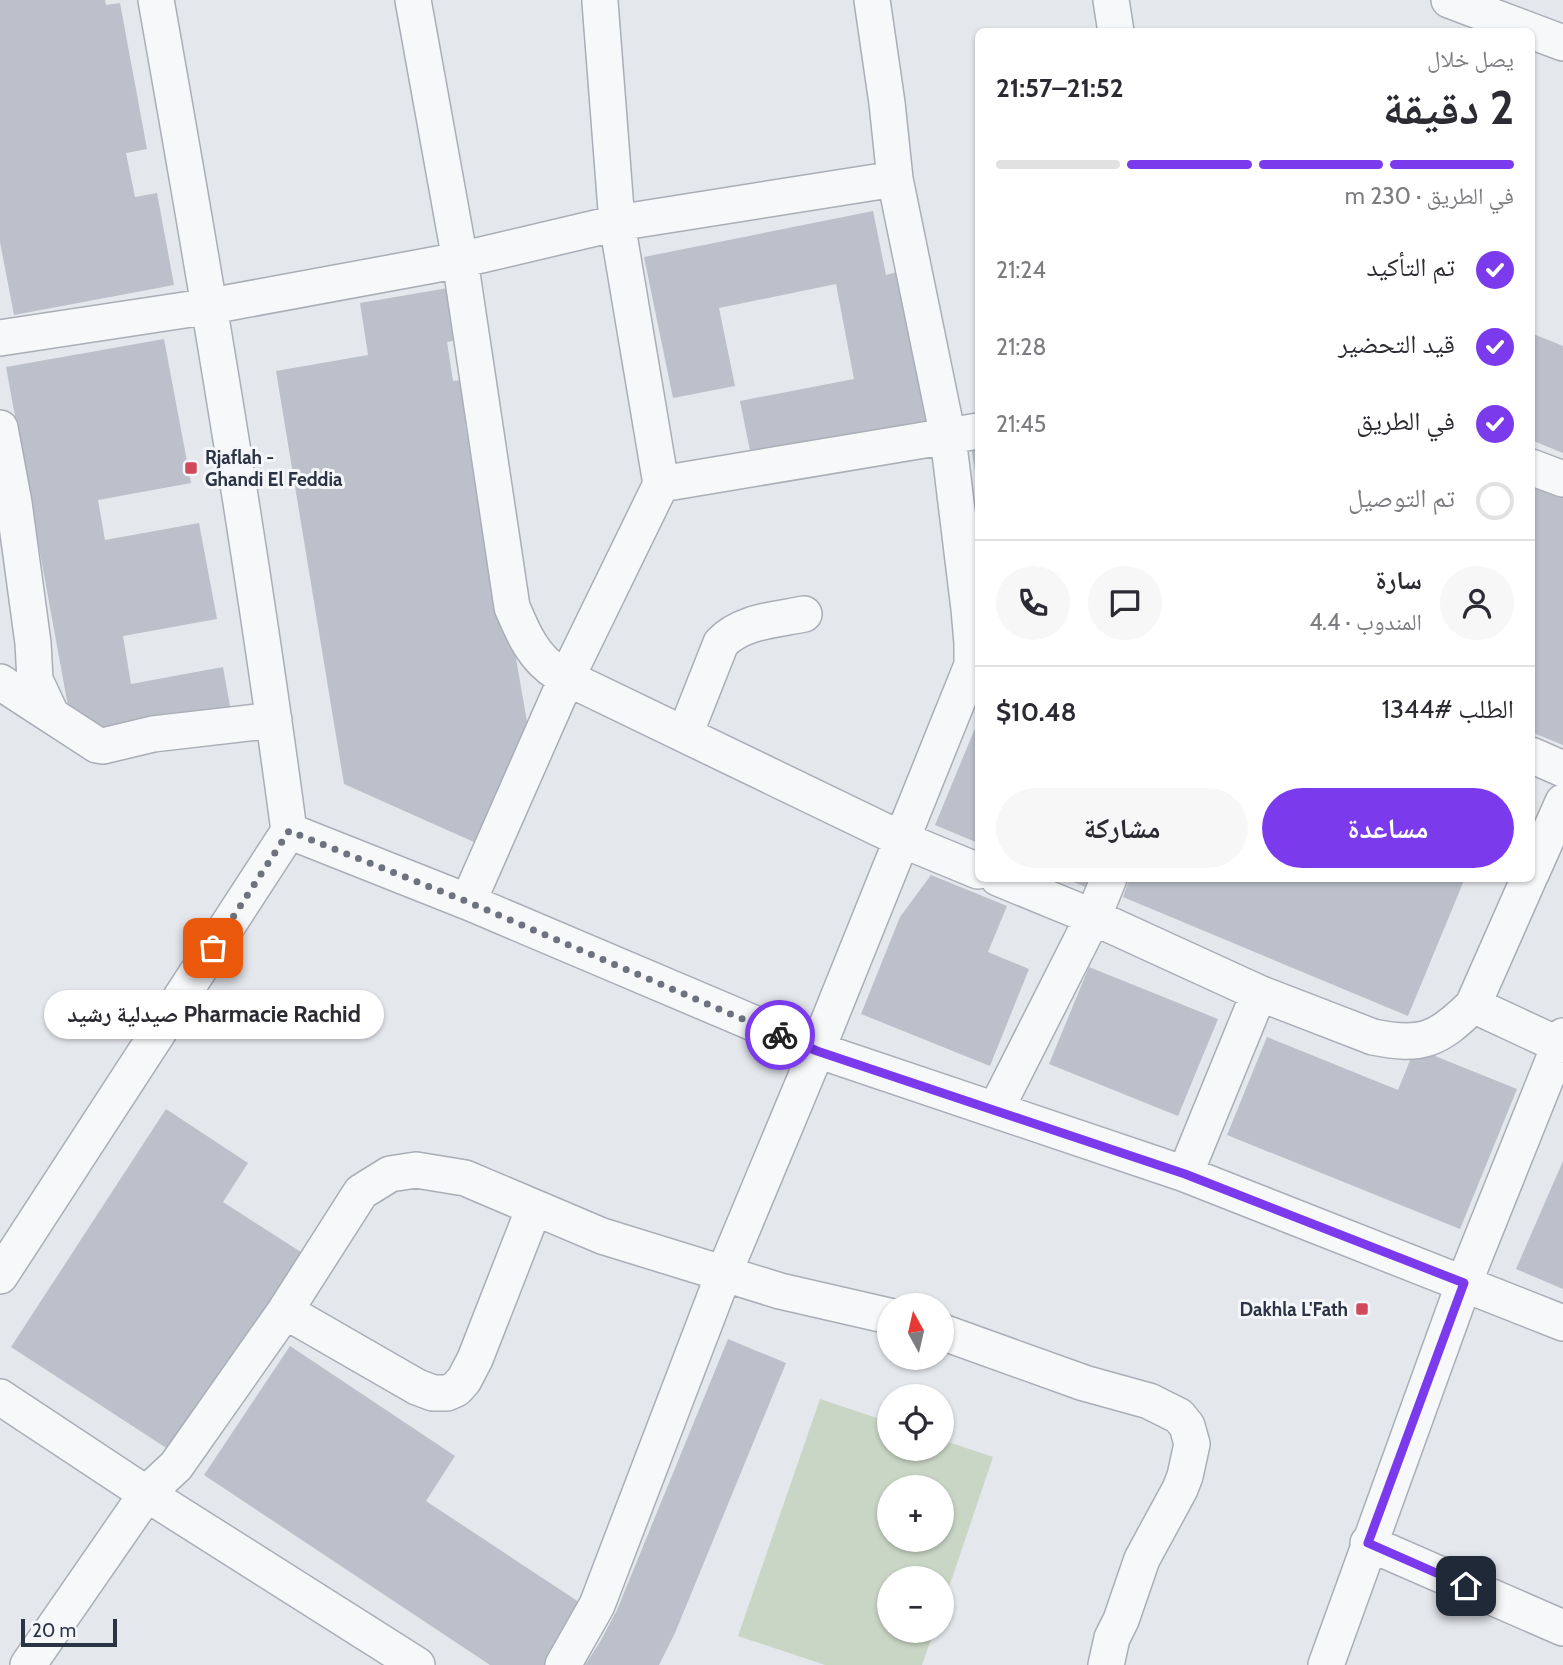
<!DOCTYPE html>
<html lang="ar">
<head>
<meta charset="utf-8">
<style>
	body { margin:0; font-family:Cabin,"Noto Naskh Arabic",sans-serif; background:#f7f7f7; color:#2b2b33; direction:rtl; height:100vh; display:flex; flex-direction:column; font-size:26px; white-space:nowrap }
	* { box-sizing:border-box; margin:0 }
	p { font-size:23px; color:#7c7c81 }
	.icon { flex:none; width:38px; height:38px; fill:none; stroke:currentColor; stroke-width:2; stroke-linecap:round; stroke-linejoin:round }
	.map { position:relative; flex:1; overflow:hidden; direction:ltr }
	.drawer { position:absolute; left:975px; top:28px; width:560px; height:854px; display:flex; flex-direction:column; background:#fff; border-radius:10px; box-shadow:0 2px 5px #0004; direction:rtl }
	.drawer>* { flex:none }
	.needle { width:46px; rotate:352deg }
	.fabs { position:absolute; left:877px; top:1293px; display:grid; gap:14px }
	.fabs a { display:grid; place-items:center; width:77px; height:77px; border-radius:50%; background:#fff; box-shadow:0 2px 5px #0004; font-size:35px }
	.scale { position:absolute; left:21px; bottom:18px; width:96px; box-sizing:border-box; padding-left:7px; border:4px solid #2b3445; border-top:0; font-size:19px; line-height:24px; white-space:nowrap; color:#2b3445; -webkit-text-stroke:5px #f4f6f9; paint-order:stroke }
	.pin { position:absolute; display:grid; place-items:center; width:60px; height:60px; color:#fff; margin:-30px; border-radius:14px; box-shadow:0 4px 10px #0006 }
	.courier { position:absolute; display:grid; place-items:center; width:70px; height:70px; margin:-35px; border:5px solid #7c3aed; border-radius:50%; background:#fff; color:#222; box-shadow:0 2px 9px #0007 }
	.bubble { position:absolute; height:49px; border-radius:24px; background:#fff; box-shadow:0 2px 5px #0004; font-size:23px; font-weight:700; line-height:49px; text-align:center; direction:rtl }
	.headline em { font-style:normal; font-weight:700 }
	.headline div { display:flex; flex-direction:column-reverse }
	.headline { display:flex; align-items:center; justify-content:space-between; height:119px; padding:0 21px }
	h1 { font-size:46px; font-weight:700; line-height:52px }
	.bar { display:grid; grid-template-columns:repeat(4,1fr); gap:10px 7px; align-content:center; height:84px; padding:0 21px }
	.bar i { height:9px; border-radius:5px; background:#e1e1e2 }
	.bar .on { background:#7c3aed }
	.bar p { grid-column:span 4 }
	.line { display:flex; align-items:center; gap:18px; padding:0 21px; border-top:2px solid #e1e1e2 }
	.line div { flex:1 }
	.round { display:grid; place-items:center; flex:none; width:74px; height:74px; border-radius:37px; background:#f7f7f7 }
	ol { padding:0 21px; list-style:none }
	li { display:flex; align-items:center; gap:21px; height:77px }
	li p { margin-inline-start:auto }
	li .icon { padding:7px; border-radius:50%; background:#7c3aed; color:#fff; stroke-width:4 }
	li:last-child { color:#7c7c81 }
	li i { width:38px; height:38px; border:4px solid #e1e1e2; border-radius:50% }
	.action { display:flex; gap:14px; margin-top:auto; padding:14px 21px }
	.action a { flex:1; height:80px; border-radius:42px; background:#7c3aed; color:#fff; font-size:28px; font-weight:700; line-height:80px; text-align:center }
	.action a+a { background:#f7f7f7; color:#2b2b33 }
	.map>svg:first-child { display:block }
</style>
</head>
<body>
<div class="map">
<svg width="1563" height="1665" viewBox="0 0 1563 1665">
	<rect width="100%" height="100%" fill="#e4e7ec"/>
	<path fill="#c9d6c5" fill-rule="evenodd" d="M820 1399 889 1422V1449H942V1440L993 1457 942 1608V1578H889V1631H934L922 1665H825L738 1636ZM889 1488H942V1540H889Z"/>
	<path fill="#bbc0ca" d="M0 0H105L106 5 120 3 147 149 126 153 135 197 157 193 174 285 14 315 0 242Z
		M873 211 886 275 897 272 929 431 753 466 740 401 854 379 836 284 719 308 735 386 673 398 644 257Z
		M454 287 463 339 447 342 453 381 467 379 474 422 465 424 491 574 501 572 531 745 485 847 344 784 276 371 368 355 360 303Z
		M1531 333 1563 346V453L1531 440Z
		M164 339 191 483 98 500 105 540 199 523 217 619 123 636 131 684 223 667 232 717 104 741 68 706 6 367Z
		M978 445V484H977L971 446Z
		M1531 483 1563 495V745L1531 732Z
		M978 721V843L935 825Z
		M931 875 1007 906 988 952 1029 969 990 1066 861 1014 900 917Z
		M1064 878H1100L1095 891Z
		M1130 878H1465L1408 1016 1123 897Z
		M1089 967 1218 1019 1178 1116 1049 1064Z
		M1267 1037 1398 1090 1415 1048 1517 1089 1460 1229 1227 1135Z
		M166 1109 248 1163 223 1202 304 1254 174 1453 11 1347Z
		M1563 1161V1289L1516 1269Z
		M728 1339 786 1363 675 1633 659 1665H585L600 1642 617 1610Z
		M290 1346 455 1456 426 1501 588 1608 550 1665H490L204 1475Z"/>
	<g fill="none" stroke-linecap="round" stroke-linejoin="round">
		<g stroke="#a9aeb7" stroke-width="38">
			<path id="minor" d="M413 0 460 260 512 607C523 633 533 658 559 674L903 840 978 871
				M1111 0 1116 32
				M1449 0 1563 43
				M600 2 617 223 661 484 978 431
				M0 338 211 306 460 260 617 223 895 179
				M0 428 14 503 33 643 35 680 51 714
				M1531 467 1563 479
				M0 682 97 745 103 746 153 734 274 720
				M685 734 721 643C742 621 775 620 804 614
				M1531 755 1563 769
				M289 831 468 902 817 1050 1185 1174 1563 1323
				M1531 874 1563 802
				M998 878 1093 917 1259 993 1373 1037C1422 1047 1438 1040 1473 1005
				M1529 878 1473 1005 1559 1045
				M468 902 567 677 661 484
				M996 1109 1093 917 1109 878
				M1185 1174 1259 993
				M0 1276 289 831C252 553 205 276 156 0
				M285 1311 417 1387 433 1393H447L456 1389 464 1380 475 1359 534 1208
				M942 1332 1084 1383 1149 1401 1179 1416 1187 1426 1192 1444 1185 1476 1180 1489 1142 1559 1121 1620 1112 1638 1106 1665
				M0 1397 136 1487 417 1665
				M1368 1543 1563 1628
				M28 1665 147 1493 176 1466 285 1311 361 1192 390 1174 416 1170 465 1178 602 1236 780 1291 889 1316
				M563 1665 597 1605 724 1273 817 1050 972 665V643L969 609 948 437 895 179 887 103 872 0
				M1326 1665 1464 1283 1563 1036"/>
		</g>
		<use href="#minor" stroke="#f7f8fa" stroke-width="35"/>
	</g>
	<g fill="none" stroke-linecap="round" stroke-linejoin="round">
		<path stroke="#6c737f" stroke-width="7" stroke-dasharray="0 12.6" d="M213 948 289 831 468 902 780 1035"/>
		<path stroke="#7c3aed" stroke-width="9" d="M780 1035 817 1051 1185 1174 1464 1283 1368 1543 1466 1586"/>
	</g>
	<g fill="#d1495b" stroke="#f4f6f9" stroke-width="2.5">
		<rect x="184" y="461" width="14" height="14" rx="3.5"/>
		<rect x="1355" y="1302" width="14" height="14" rx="3.5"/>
	</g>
	<g text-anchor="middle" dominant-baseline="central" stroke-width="6" stroke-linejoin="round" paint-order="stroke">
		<g font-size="19" font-weight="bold" fill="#2b3445" stroke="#f4f6f9" text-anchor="start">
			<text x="205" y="457">Rjaflah -<tspan x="205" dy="22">Ghandi El Feddia</tspan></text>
			<text x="1348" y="1309" text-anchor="end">Dakhla L'Fath</text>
		</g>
	</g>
</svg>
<div class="fabs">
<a><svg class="needle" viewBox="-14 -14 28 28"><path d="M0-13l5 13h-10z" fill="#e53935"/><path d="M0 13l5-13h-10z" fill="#7c7c81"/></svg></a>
<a><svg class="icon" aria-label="locate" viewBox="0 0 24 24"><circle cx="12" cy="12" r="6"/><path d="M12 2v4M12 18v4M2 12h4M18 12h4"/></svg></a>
<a>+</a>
<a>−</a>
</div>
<div class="scale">20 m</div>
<div class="pin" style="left:213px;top:948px;background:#ea580c"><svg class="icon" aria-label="bag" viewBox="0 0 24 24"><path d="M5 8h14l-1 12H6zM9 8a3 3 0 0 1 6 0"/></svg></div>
<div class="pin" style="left:1466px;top:1586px;background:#1f2937"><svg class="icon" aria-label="home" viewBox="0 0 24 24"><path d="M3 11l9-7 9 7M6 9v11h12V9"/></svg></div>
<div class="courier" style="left:780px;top:1035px"><svg class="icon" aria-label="bike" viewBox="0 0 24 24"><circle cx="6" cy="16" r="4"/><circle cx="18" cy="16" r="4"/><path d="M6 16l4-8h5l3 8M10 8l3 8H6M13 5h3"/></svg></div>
<div class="bubble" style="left:44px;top:990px;width:340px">Pharmacie Rachid صيدلية رشيد</div>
<section class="drawer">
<div class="headline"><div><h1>2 دقيقة</h1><p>يصل خلال</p></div><em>21:52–21:57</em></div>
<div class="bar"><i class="on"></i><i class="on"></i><i class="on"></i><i></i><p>في الطريق · 230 m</p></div>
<ol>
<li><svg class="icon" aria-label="check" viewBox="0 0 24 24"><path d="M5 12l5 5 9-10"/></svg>تم التأكيد<p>21:24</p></li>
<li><svg class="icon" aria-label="check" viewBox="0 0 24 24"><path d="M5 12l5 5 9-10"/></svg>قيد التحضير<p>21:28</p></li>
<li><svg class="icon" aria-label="check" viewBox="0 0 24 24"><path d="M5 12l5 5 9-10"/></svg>في الطريق<p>21:45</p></li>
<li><i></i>تم التوصيل</li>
</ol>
<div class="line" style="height:126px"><a class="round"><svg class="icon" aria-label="person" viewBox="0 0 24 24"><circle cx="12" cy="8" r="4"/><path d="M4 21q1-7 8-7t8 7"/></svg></a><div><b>سارة</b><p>المندوب · 4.4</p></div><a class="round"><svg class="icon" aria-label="chat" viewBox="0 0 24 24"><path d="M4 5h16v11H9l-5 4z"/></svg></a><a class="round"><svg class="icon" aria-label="phone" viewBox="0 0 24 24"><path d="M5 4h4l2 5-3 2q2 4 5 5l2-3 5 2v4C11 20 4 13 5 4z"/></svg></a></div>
<div class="line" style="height:91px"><div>الطلب #1344</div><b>$10.48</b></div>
<div class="action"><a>مساعدة</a><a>مشاركة</a></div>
</section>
</div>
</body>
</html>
